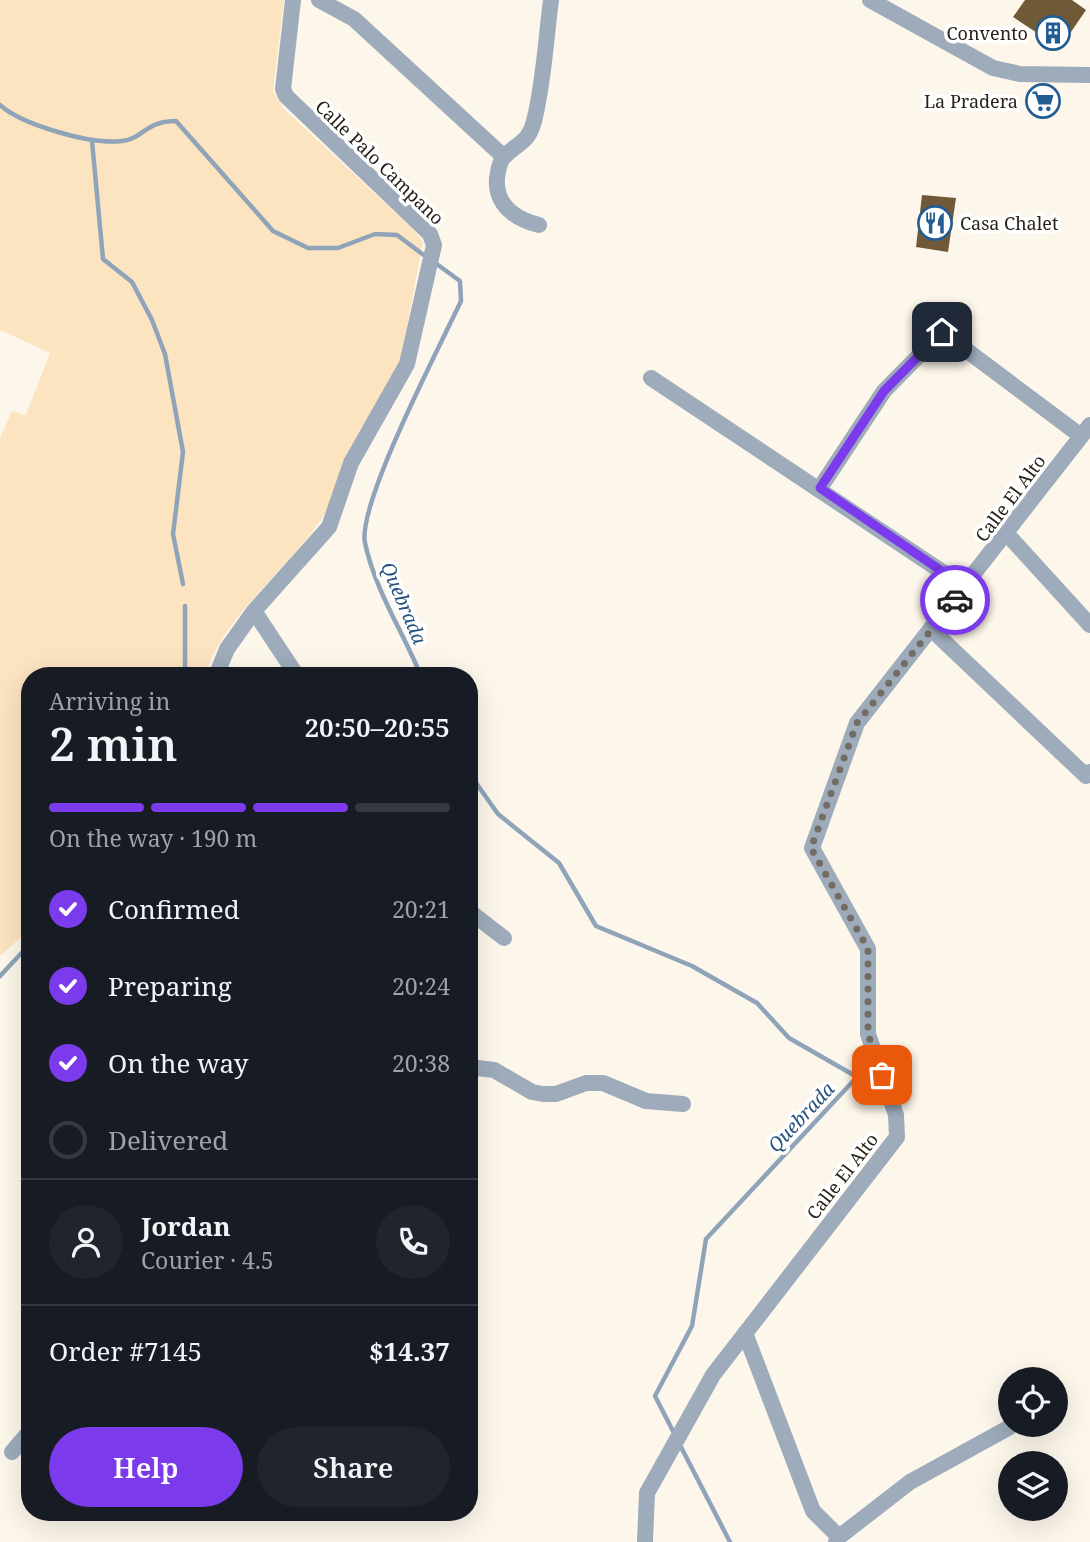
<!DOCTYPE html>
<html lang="en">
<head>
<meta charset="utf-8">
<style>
	body { margin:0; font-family:"Noto Serif",serif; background:#20242c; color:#f1f3f6; height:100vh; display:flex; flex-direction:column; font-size:26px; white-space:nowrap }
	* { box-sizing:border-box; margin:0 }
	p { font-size:23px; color:#9ea1a6 }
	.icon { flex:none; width:38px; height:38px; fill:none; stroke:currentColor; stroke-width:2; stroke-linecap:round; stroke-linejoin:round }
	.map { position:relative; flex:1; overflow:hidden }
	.panel { position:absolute; left:21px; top:667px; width:457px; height:854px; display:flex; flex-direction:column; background:#171b24; border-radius:28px; box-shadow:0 7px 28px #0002 }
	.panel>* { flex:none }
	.buttons { position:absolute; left:998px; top:1367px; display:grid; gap:14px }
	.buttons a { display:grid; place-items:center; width:70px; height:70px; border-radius:50%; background:#171b24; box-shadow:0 7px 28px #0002; font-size:35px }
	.pin { position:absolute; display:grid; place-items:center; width:60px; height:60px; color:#fff; margin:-30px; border-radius:14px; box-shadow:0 4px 10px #0006 }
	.courier { position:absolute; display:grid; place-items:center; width:70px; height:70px; margin:-35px; border:5px solid #7c3aed; border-radius:50%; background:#fff; color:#222; box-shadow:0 2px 9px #0007 }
	.head em { font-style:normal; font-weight:600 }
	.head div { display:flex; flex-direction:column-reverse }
	.head { display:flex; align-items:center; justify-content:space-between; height:119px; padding:0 28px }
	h1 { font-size:46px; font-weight:600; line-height:52px }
	.bar { display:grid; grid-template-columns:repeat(4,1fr); gap:10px 7px; align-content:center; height:84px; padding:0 28px }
	.bar i { height:9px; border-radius:5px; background:#363941 }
	.bar .on { background:#7c3aed }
	.bar p { grid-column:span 4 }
	.line { display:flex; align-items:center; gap:18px; padding:0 28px; border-top:2px solid #363941 }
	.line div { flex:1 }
	.round { display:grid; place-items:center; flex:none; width:74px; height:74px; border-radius:37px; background:#20242c }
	ol { padding:0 28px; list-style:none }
	li { display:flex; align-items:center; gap:21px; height:77px }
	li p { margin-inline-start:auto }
	li .icon { padding:7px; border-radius:50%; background:#7c3aed; color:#fff; stroke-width:4 }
	li:last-child { color:#9ea1a6 }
	li i { width:38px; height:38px; border:4px solid #363941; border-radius:50% }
	.button { display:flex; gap:14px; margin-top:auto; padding:14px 28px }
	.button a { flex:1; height:80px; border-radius:42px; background:#7c3aed; color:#fff; font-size:28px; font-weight:600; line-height:80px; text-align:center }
	.button a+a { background:#20242c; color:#f1f3f6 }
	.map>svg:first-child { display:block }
</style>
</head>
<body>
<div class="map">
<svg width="1090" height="1542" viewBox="0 0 1090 1542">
	<rect width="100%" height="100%" fill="#fdf6eb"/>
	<path fill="#fce4c1" d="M0 0H284L273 91 283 108 414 230 423 242 400 363 326 512C292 567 224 614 205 675L30 676V929L0 956V438L12 411 26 415 50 353 0 330Z"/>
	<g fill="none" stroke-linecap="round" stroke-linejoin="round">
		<path stroke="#8fa3b9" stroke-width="4.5" d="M0 105C22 125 92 145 122 141 143 139 145 121 176 121L273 231 308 248H338L375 234 397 235 425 256
			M92 141 103 259 132 282 152 320 165 354 183 452 173 534 183 584
			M177 676 185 672V606
			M421 676C403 632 375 590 365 543 357 504 441 344 461 301L460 281 438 265
			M469 773 498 814 559 863 596 926 692 966 757 1003 789 1038 857 1077 706 1239 692 1326 655 1396 674 1433
			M0 976 30 944
			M680 1445 730 1542"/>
	</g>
	<path fill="#705936" d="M1025 0H1072L1086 10 1060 48 1013 17Z
		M922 195 956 198 948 252 916 247Z"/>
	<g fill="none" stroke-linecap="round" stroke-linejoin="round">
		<path stroke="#9dabba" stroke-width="16" d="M319 0 354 19 504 157
			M870 0 993 68 1020 74 1090 75
			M539 225C515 219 495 205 497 178 498 171 499 163 503 158 518 141 529 145 535 117 544 79 546 38 551 0
			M651 378 965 587
			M820 488 884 391 942 332 1081 436
			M1007 534 1090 625
			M254 611 297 676
			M932 630 1086 776 1090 772
			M216 676 227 649 254 611 329 527 351 463 407 364 434 245 430 234 286 96 283 89 293 0
			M469 911 504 938
			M469 1067 494 1070 532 1092 543 1094H556L586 1083H603L646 1101 683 1104
			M745 1333 813 1511 839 1537 836 1542
			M12 1452 30 1431
			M839 1537 910 1482 1010 1427
			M645 1542 647 1493 713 1375 897 1137 896 1115 868 1034V949L812 848 857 723 1090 425"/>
	</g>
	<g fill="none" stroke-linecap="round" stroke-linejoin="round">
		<path stroke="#736c62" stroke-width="7" stroke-dasharray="0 12.6" d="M882 1075 868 1034V949L811 848 857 723 955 600"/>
		<path stroke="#7c3aed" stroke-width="9" d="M942 332 884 391 820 488 965 587 955 600"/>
	</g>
	<defs>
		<g id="building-ring" transform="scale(1.75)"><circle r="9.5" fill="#fff" stroke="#235b93" stroke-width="1.5"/><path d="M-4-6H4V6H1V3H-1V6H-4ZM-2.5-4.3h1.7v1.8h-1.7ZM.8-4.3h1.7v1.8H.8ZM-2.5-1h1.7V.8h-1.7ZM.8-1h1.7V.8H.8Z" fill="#235b93"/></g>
		<g id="supermarket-ring" transform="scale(1.75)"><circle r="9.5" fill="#fff" stroke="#235b93" stroke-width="1.5"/><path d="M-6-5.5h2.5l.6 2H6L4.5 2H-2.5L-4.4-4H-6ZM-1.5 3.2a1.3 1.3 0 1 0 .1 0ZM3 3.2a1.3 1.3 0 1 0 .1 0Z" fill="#235b93"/></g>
		<g id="restaurant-ring" transform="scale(1.75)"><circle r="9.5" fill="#fff" stroke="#235b93" stroke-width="1.5"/><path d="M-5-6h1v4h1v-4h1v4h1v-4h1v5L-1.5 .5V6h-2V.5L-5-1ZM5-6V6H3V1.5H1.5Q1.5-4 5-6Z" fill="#235b93"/></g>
	</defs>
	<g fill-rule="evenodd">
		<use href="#building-ring" x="1053" y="33"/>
		<use href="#supermarket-ring" x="1043" y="101"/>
		<use href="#restaurant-ring" x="935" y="223"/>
	</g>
	<g text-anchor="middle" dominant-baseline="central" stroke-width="7" stroke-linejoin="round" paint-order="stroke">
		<g font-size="18" fill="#292219" stroke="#fff" text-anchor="end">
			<text x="1028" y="33">Convento</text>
			<text x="1018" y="101">La Pradera</text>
			<text x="960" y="223" text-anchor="start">Casa Chalet</text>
		</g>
		<g font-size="18" fill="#292219" stroke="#fff">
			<text transform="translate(380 162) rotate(44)">Calle Palo Campano</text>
			<text transform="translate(1010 498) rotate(-53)">Calle El Alto</text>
			<text transform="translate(842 1176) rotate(-52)">Calle El Alto</text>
		</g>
		<g font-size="19" font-style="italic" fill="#27527f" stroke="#fff">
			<text transform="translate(404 603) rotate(67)">Quebrada</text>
			<text transform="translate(801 1117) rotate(-47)">Quebrada</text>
		</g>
	</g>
</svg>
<div class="buttons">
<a><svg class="icon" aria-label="locate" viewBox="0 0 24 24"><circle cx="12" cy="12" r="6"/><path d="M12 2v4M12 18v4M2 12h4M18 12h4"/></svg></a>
<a><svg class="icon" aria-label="layers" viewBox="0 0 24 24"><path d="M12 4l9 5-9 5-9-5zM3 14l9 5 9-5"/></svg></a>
</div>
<div class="pin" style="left:882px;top:1075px;background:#ea580c"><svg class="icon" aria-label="bag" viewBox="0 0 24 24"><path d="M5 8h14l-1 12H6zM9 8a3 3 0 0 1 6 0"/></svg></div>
<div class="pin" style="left:942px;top:332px;background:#1f2937"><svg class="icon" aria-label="home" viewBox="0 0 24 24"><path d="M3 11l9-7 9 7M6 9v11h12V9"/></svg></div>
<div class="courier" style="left:955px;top:600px"><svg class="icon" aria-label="car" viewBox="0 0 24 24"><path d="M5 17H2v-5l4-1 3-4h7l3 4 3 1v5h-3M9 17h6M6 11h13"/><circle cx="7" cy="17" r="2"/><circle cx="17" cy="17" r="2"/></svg></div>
<section class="panel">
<div class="head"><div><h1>2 min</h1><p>Arriving in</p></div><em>20:50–20:55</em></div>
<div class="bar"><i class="on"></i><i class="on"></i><i class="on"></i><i></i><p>On the way · 190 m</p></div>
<ol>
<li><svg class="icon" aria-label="check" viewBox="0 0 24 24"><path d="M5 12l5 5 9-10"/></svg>Confirmed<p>20:21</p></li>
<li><svg class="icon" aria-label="check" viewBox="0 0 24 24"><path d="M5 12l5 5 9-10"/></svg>Preparing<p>20:24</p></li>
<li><svg class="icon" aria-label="check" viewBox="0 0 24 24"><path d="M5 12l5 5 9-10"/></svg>On the way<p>20:38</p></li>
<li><i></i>Delivered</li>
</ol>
<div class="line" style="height:126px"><a class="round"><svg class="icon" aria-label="person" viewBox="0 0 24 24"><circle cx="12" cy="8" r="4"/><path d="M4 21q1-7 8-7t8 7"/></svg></a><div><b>Jordan</b><p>Courier · 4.5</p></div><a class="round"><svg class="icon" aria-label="phone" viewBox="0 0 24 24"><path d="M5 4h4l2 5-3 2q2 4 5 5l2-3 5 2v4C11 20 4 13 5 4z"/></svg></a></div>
<div class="line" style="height:91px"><div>Order #7145</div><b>$14.37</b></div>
<div class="button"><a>Help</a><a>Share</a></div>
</section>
</div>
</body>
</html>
